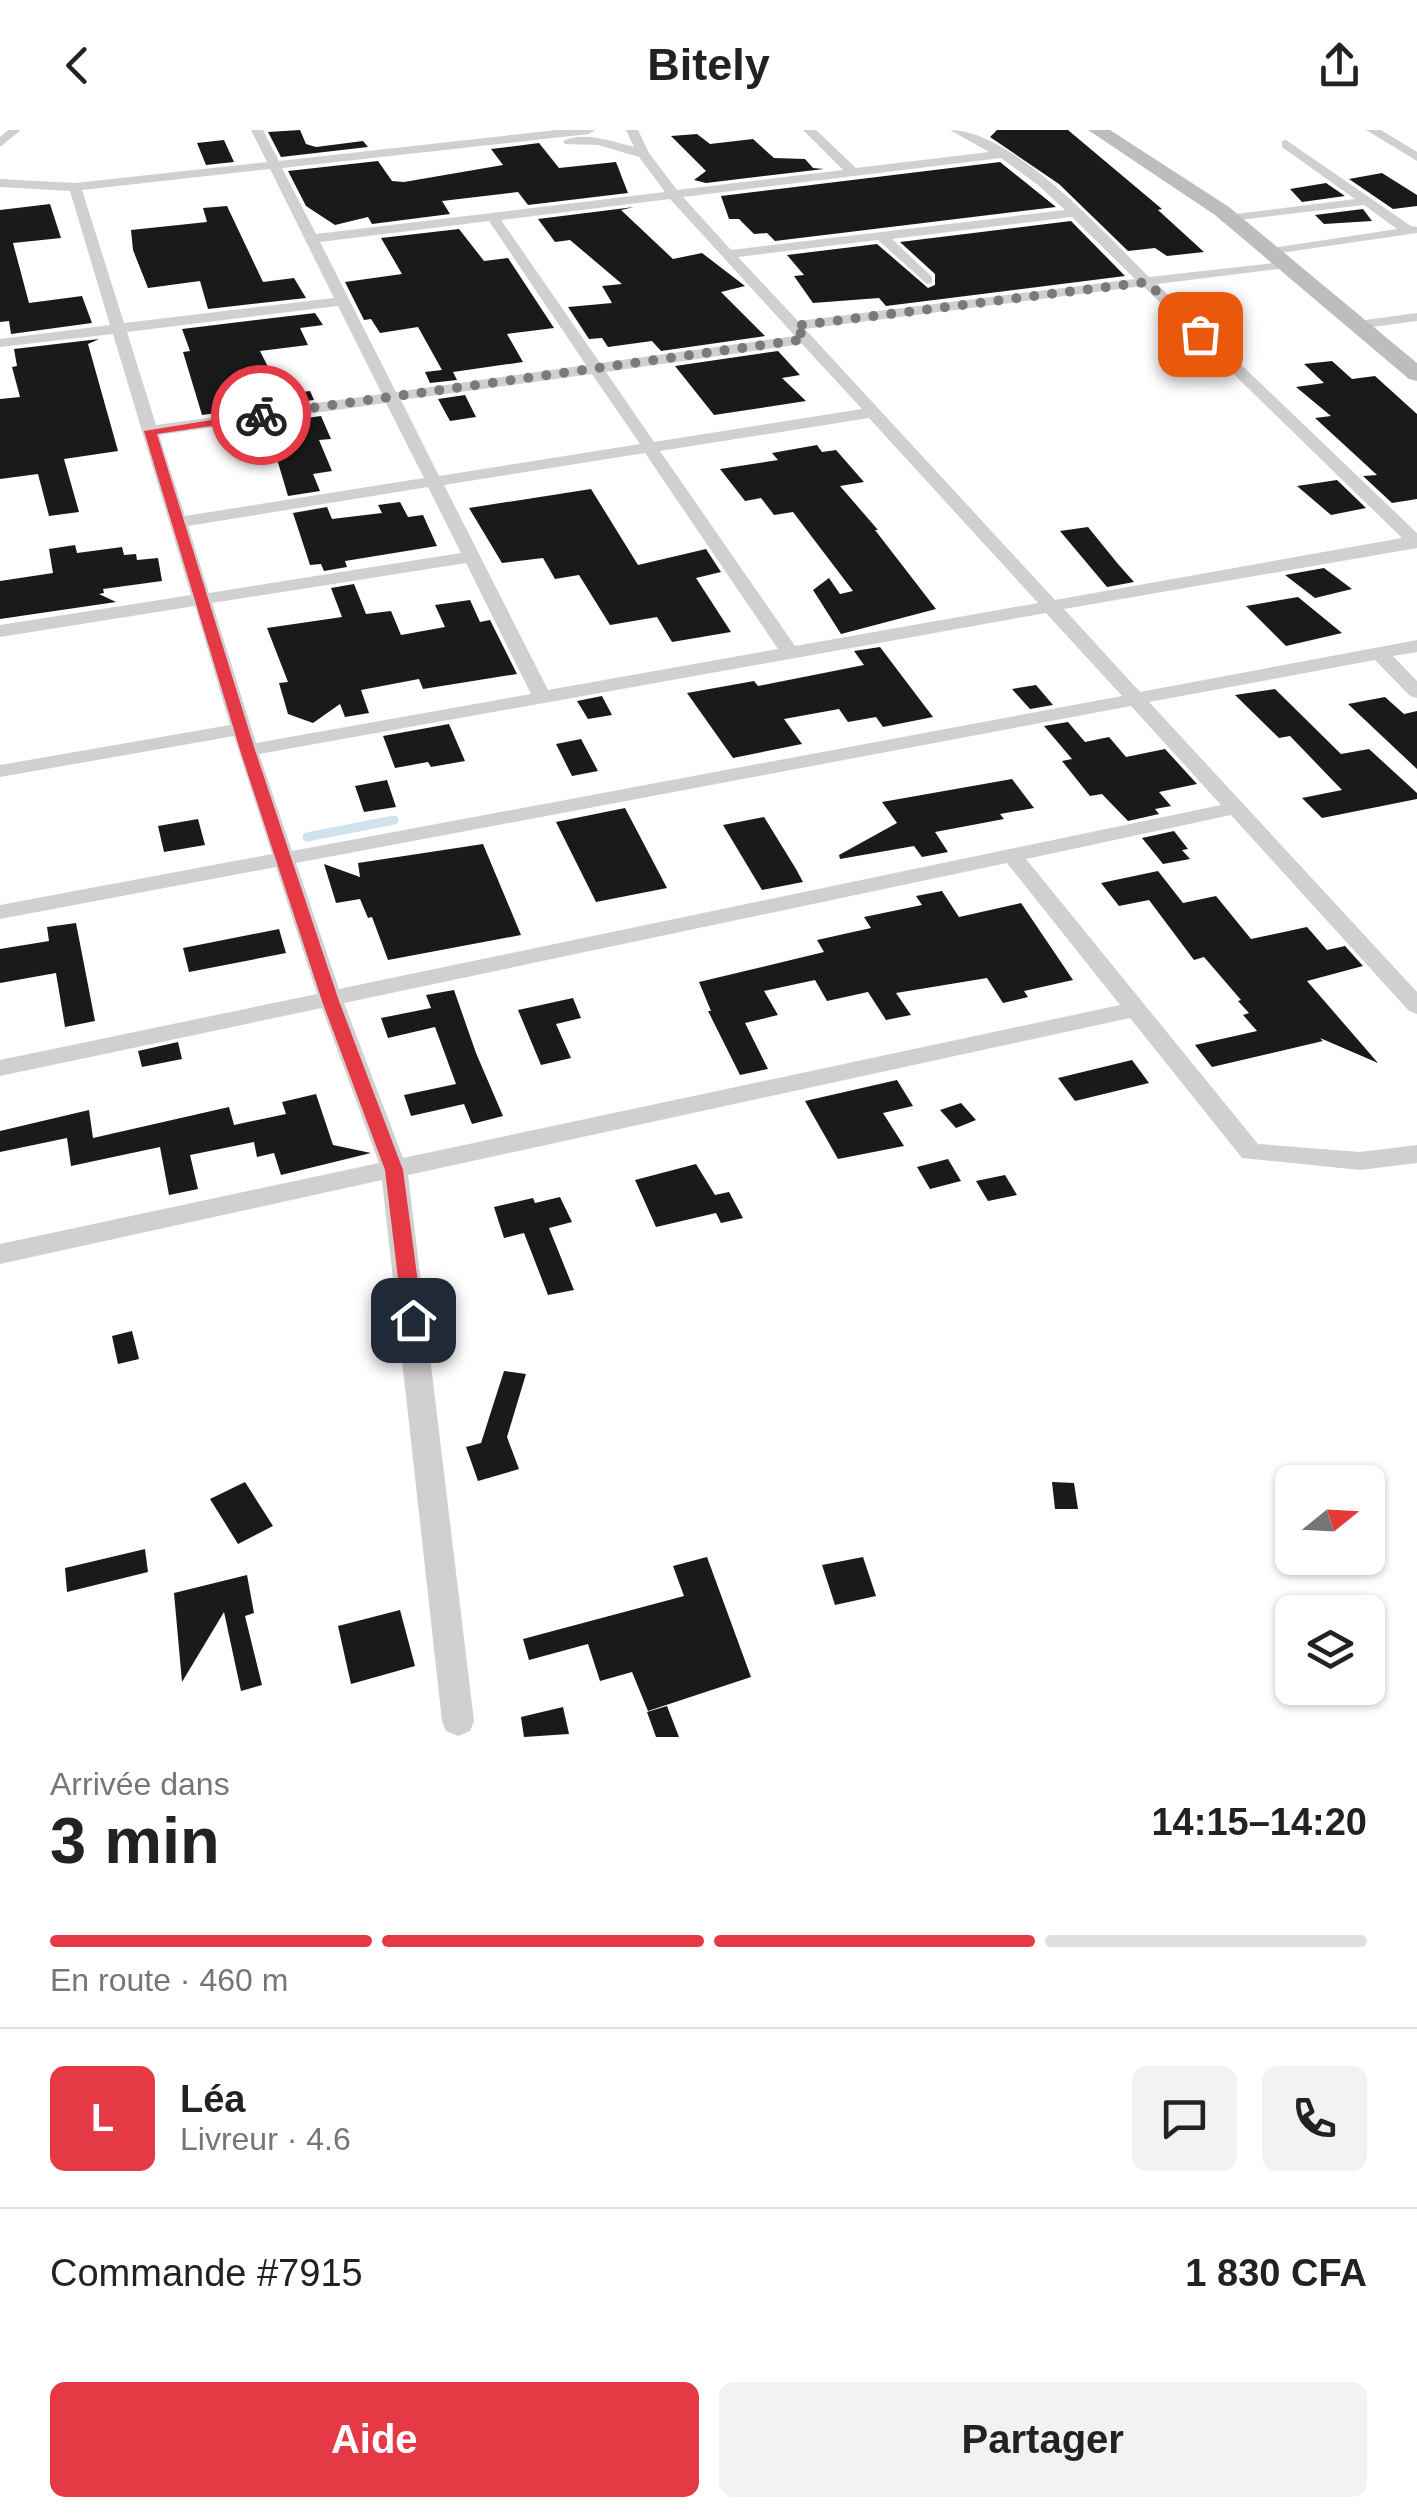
<!DOCTYPE html>
<html lang="fr">
<head>
<meta charset="utf-8">
<style>
	body { margin:0; font-family:Arial,sans-serif; background:#f2f2f2; color:#222; height:100vh; display:flex; flex-direction:column; font-size:38px; white-space:nowrap }
	* { box-sizing:border-box; margin:0 }
	p { font-size:32px; color:#767676 }
	.icon { flex:none; width:55px; height:55px; fill:none; stroke:currentColor; stroke-width:2; stroke-linecap:round; stroke-linejoin:round }
	.map { position:relative; height:1607px; overflow:hidden }
	.drawer { display:flex; flex-direction:column; background:#fff; flex:1 }
	.drawer>* { flex:none }
	.needle { width:65px; rotate:72deg }
	.tools { position:absolute; left:1275px; top:1335px; display:grid; gap:20px }
	.tools a { display:grid; place-items:center; width:110px; height:110px; border-radius:15px; background:#fff; box-shadow:0 2px 8px #0004; font-size:50px }
	.pin { position:absolute; display:grid; place-items:center; width:85px; height:85px; color:#fff; margin:-42px; border-radius:20px; box-shadow:0 5px 15px #0006 }
	.courier { position:absolute; display:grid; place-items:center; width:100px; height:100px; margin:-50px; border:8px solid #e63946; border-radius:50%; background:#fff; color:#222; box-shadow:0 2px 12px #0007 }
	.overview em { font-style:normal; font-weight:700 }
	.overview div { display:flex; flex-direction:column-reverse }
	.overview { display:flex; align-items:center; justify-content:space-between; height:170px; padding:0 50px }
	h1 { font-size:65px; font-weight:700; line-height:75px }
	.bar { display:grid; grid-template-columns:repeat(4,1fr); gap:15px 10px; align-content:center; height:120px; padding:0 50px }
	.bar i { height:12px; border-radius:8px; background:#e0e0e0 }
	.bar .on { background:#e63946 }
	.bar p { grid-column:span 4 }
	.line { display:flex; align-items:center; gap:25px; padding:0 50px; border-top:2px solid #e0e0e0 }
	.line div { flex:1 }
	.round { display:grid; place-items:center; flex:none; width:105px; height:105px; border-radius:15px; background:#f2f2f2 }
	.button { display:flex; gap:20px; margin-top:auto; padding:20px 50px }
	.button a { flex:1; height:115px; border-radius:15px; background:#e63946; color:#fff; font-size:40px; font-weight:700; line-height:115px; text-align:center }
	.button a+a { background:#f2f2f2; color:#222 }
	header { display:flex; justify-content:space-between; align-items:center; height:130px; padding:0 50px; background:#fff; font-size:45px; font-weight:700 }
	.map>svg:first-child { display:block }
</style>
</head>
<body>
<header><svg class="icon" aria-label="back" viewBox="0 0 24 24"><path d="M15 5l-7 7 7 7"/></svg>Bitely<svg class="icon" aria-label="share" viewBox="0 0 24 24"><path d="M12 15V3M7 8l5-5 5 5M5 13v7h14v-7"/></svg></header>
<div class="map">
<svg width="1417" height="1607" viewBox="0 0 1417 1607">
	<rect width="100%" height="100%" fill="#fff"/>
	<g fill="none" stroke-linecap="round" stroke-linejoin="round">
		<path stroke="#cfe2ee" stroke-width="9" d="M307 707 394 690"/>
	</g>
	<path fill="#1a1a1a" d="M300 0 306 14 316 17 363 11 368 17 281 27 268 2Z
		M997 0H1068L1162 79 1158 80 1204 122 1167 126 1155 118 1128 121 1059 54 990 7Z
		M697 4 710 14 753 9 774 28 805 29 813 38 824 39 706 53 694 50 706 41 671 6Z
		M224 10 234 32 206 35 197 13Z
		M539 13 559 38 616 32 628 63 528 75 518 62 442 71 450 84 372 94 368 87 335 95 306 76 288 41 378 31 392 51 404 52 503 35 491 19Z
		M1000 32 1056 77 775 111 767 103 754 104 739 89H729L721 66Z
		M1382 43 1417 65V76L1393 79 1349 49Z
		M1326 53 1345 66 1302 72 1290 59Z
		M50 74 61 108 13 113 29 173 82 166 92 193 11 204 9 191 0 192V80Z
		M227 76 263 152 294 148 306 168 208 179 200 151 148 158 133 120 131 100 207 92 203 78Z
		M634 77 621 80 673 129 702 123 745 156 721 162 765 206 661 221 652 211 608 217 602 208 589 209 568 177 612 173 602 156 622 154 570 110 555 112 538 89Z
		M1363 79 1372 91 1324 94 1315 85Z
		M1071 91 1125 146 886 176 879 168 813 173 794 146 804 145 787 125 877 114 928 158 935 155V144L900 112Z
		M459 99 484 131 508 128 554 198 507 204 523 232 453 242 457 250 430 253 425 242 442 240 418 197 380 203 371 189 364 190 345 152 402 144 381 108Z
		M315 183 323 195 300 198 308 215 260 221 282 265 310 261 314 270 202 285 183 222 190 221 182 199Z
		M99 209 88 214 118 321 64 329 79 382 49 386 38 344 0 349V269L20 267 12 237 17 236 14 219Z
		M778 221 800 245 782 248 806 271 714 285 675 236Z
		M1332 231 1352 249 1375 246 1417 284V369L1392 373 1363 346 1377 345 1315 288 1331 286 1296 257 1324 253 1304 234Z
		M465 265 476 287 450 291 438 269Z
		M321 286 331 309 319 310 332 341 313 344 320 361 288 366 274 319 279 318 271 293Z
		M817 315 822 322 836 320 864 352 840 356 878 400H875L936 479 841 504 813 460 829 448 840 464 853 461 793 382 774 385 761 368 745 371 720 339 778 330 772 323Z
		M1337 350 1366 378 1331 385 1297 356Z
		M591 359 638 435 706 419 721 442 696 448 731 502 672 512 657 487 610 495 579 445 555 449 543 428 502 433 469 378Z
		M400 372 408 387 423 385 437 416 345 431 347 437 324 441 321 434 310 435 293 383 327 377 332 389 382 383 378 375Z
		M1088 397 1118 434 1134 452 1107 457 1060 401Z
		M75 415 77 423 122 417 124 425 136 424 137 430 158 428 162 451 103 459 104 463 99 464 116 472 0 489V451L53 443 49 419Z
		M1324 438 1352 459 1315 468 1285 445Z
		M354 454 366 484 391 481 401 505 445 497 435 475 470 470 480 492 490 490 517 544 423 559 419 549 361 560 369 583 345 587 340 574 313 593 288 584 279 553 288 552 267 498 342 487 331 458Z
		M1298 467 1342 503 1286 516 1246 476Z
		M880 517 933 587 883 597 876 587 848 592 839 579 784 589 802 614 733 628 687 563 754 551 758 556 864 535 854 521Z
		M1036 555 1053 575 1030 579 1012 559Z
		M1275 559 1341 624 1369 619 1417 663V669L1322 688 1302 668 1342 660 1290 606 1279 608 1235 565Z
		M602 566 612 585 588 589 577 571Z
		M1385 567 1404 584 1417 581V639L1348 574Z
		M1068 592 1085 612 1109 607 1126 627 1165 619 1197 654 1159 662 1171 676 1155 679 1159 684 1128 691 1102 664 1090 666 1062 631 1072 629 1044 596Z
		M449 594 465 631 431 637 428 632 395 638 383 606Z
		M581 609 598 641 572 646 556 614Z
		M1012 649 1034 678 1000 684 1004 689 935 702 948 722 922 727 914 716 840 729 839 725 897 693 882 672Z
		M387 650 396 677 364 682 355 656Z
		M625 678 667 758 596 772 556 692Z
		M764 687 796 739 803 752 762 760 723 695Z
		M198 689 205 715 164 722 158 696Z
		M1174 701 1188 719 1182 720 1190 729 1163 734 1142 708Z
		M483 714 521 805 388 830 372 787 368 788 360 769 336 773 324 734 360 747 358 733Z
		M1158 741 1183 773 1216 766 1251 809 1307 797 1327 820 1345 816 1363 836 1307 851 1378 933 1320 908 1323 911 1212 937 1195 915 1257 901 1243 885 1249 883 1238 871 1241 870 1204 827 1194 830 1149 770 1119 776 1101 753Z
		M942 761 959 787 1021 773 1073 850 1024 861 1028 867 1003 873 987 848 896 863 911 885 886 890 868 862 827 871 815 850 764 861 778 885 745 893 768 939 740 945 708 881H711L699 852 824 822 817 810 871 798 864 787 922 775 916 766Z
		M76 793 95 891 65 897 56 843 0 853V819L49 811 47 797Z
		M279 799 286 823 189 842 183 818Z
		M454 860 476 923 503 986 472 994 464 974 411 986 404 965 456 954 435 897 388 908 381 888 431 878 426 865Z
		M573 868 581 888 556 894 571 928 541 935 518 880Z
		M178 912 182 929 142 937 138 921Z
		M1132 930 1149 953 1075 971 1058 948Z
		M897 950 913 976 883 983 904 1016 838 1029 805 971Z
		M316 964 333 1015 371 1023 281 1045 274 1023 257 1027 254 1012 190 1025 198 1059 169 1065 160 1017 71 1036 67 1008 0 1022V1001L89 980 93 1008 229 977 234 995 286 984 282 972Z
		M961 973 976 990 956 998 940 980Z
		M948 1029 961 1051 930 1059 917 1037Z
		M696 1034 715 1065 729 1062 743 1088 721 1093 716 1083 656 1097 635 1050Z
		M1005 1045 1017 1065 988 1071 976 1051Z
		M560 1067 572 1092 549 1098 574 1160 548 1165 524 1103 504 1108 494 1077 533 1068 535 1073Z
		M132 1201 139 1229 118 1234 112 1206Z
		M504 1241 526 1244 507 1307 519 1339 478 1351 466 1317 481 1313Z
		M245 1352 273 1396 238 1414 210 1369Z
		M1052 1352 1074 1353 1078 1379H1055Z
		M145 1419 148 1442 67 1462 65 1438Z
		M707 1427 751 1547 648 1581 632 1542 600 1551 588 1514 529 1530 523 1509 684 1466 673 1436Z
		M863 1427 876 1466 835 1475 822 1435Z
		M247 1445 254 1483 245 1486 262 1555 241 1561 224 1482 182 1552 174 1463Z
		M400 1480 415 1536 351 1554 338 1496Z
		M667 1576 679 1607H656L647 1582Z
		M563 1577 569 1604 524 1607 521 1587Z"/>
	<g fill="none" stroke-linecap="round" stroke-linejoin="round">
		<path fill="#d0d0d0" fill-rule="evenodd" d="M8 0H21L0 17V7Z
			M251 0H263L279 31 556 0H595L589 4 282 38 316 104 665 62 639 27 598 15 565 14 563 11C584 1 611 11 634 17L626 0H638L649 23 677 60 843 40 803 0H816L856 38 989 22 950 0C1013 0 1105 104 1149 147L1291 131 1293 134 1286 138 1157 154 1417 403V418L1064 479 1140 562 1417 510V522L1393 526 1417 551V568L1410 566 1375 530 1149 572 1417 862V884L1409 881 1231 685 1026 729 1258 1014 1360 1022 1417 1015V1033L1360 1040 1242 1028 1130 888 408 1045 474 1591 470 1601 458 1606 446 1601 442 1591 382 1050 0 1134V1114L379 1033 322 878 0 946V930L317 864 276 737 0 789V775L272 724 234 606 0 647V635L230 595 195 476 0 507V495L191 465 113 204 0 217V209L110 195 70 61 0 57V49L75 53 267 32ZM1001 28 1038 55 1065 80 731 120 683 67ZM270 39 334 168 124 193 82 60ZM670 69 795 206 600 233 501 90ZM1072 87 1135 149 798 191 738 127 878 110 927 154 932 153V147L892 109ZM489 91 586 235 396 262 320 112ZM1143 156 1402 408 1055 470 805 199ZM338 176 382 264 156 295 127 202ZM802 214 862 279 654 312 606 242ZM592 244 640 314 439 346 401 270ZM386 273 424 348 185 386 159 305ZM869 288 1038 473 795 516 660 321ZM645 323 778 519 548 560 444 355ZM428 357 461 423 209 463 188 396ZM466 433 531 564 256 613 212 473ZM1046 483 1122 566 292 721 259 624ZM1131 576 1221 675 339 859 296 733ZM1007 733 1120 875 403 1028 344 873Z
			M1366 0H1381L1417 22V31Z
			M1286 10 1411 96 1417 97V103L1267 125V119L1272 118 1397 99 1364 75 1222 92 1220 89 1227 85 1355 69 1282 17V11Z
			M1417 183V191L1358 199 1351 195 1358 191Z"/>
		<path fill="#bdbdbd" fill-rule="evenodd" d="M1088 0H1110L1229 77 1417 233V251L1409 249 1215 85Z"/>
	</g>
	<path fill="#e63946" d="M261 282 265 288 157 304 255 620 339 871 403 1040 423 1190 413 1198 403 1190 385 1040 322 871 240 620 144 301Z"/>
	<g fill="none" stroke-linecap="round" stroke-linejoin="round">
		<path stroke="#7a7a7a" stroke-width="10" stroke-dasharray="0 18" d="M261 285 806 209 794 196 1147 152 1200 204"/>
	</g>
</svg>
<div class="tools">
<a><svg class="needle" viewBox="-14 -14 28 28"><path d="M0-13l5 13h-10z" fill="#e53935"/><path d="M0 13l5-13h-10z" fill="#767676"/></svg></a>
<a><svg class="icon" aria-label="layers" viewBox="0 0 24 24"><path d="M12 4l9 5-9 5-9-5zM3 14l9 5 9-5"/></svg></a>
</div>
<div class="pin" style="left:1200px;top:204px;background:#ea580c"><svg class="icon" aria-label="bag" viewBox="0 0 24 24"><path d="M5 8h14l-1 12H6zM9 8a3 3 0 0 1 6 0"/></svg></div>
<div class="pin" style="left:413px;top:1190px;background:#1f2937"><svg class="icon" aria-label="home" viewBox="0 0 24 24"><path d="M3 11l9-7 9 7M6 9v11h12V9"/></svg></div>
<div class="courier" style="left:261px;top:285px"><svg class="icon" aria-label="bike" viewBox="0 0 24 24"><circle cx="6" cy="16" r="4"/><circle cx="18" cy="16" r="4"/><path d="M6 16l4-8h5l3 8M10 8l3 8H6M13 5h3"/></svg></div>
</div>
<section class="drawer">
<div class="overview"><div><h1>3 min</h1><p>Arrivée dans</p></div><em>14:15–14:20</em></div>
<div class="bar"><i class="on"></i><i class="on"></i><i class="on"></i><i></i><p>En route · 460 m</p></div>
<div class="line" style="height:180px"><b class="round" style="background:#e63946;color:#fff">L</b><div><b>Léa</b><p>Livreur · 4.6</p></div><a class="round"><svg class="icon" aria-label="chat" viewBox="0 0 24 24"><path d="M4 5h16v11H9l-5 4z"/></svg></a><a class="round"><svg class="icon" aria-label="phone" viewBox="0 0 24 24"><path d="M5 4h4l2 5-3 2q2 4 5 5l2-3 5 2v4C11 20 4 13 5 4z"/></svg></a></div>
<div class="line" style="height:130px"><div>Commande #7915</div><b>1 830 CFA</b></div>
<div class="button"><a>Aide</a><a>Partager</a></div>
</section>
</body>
</html>
